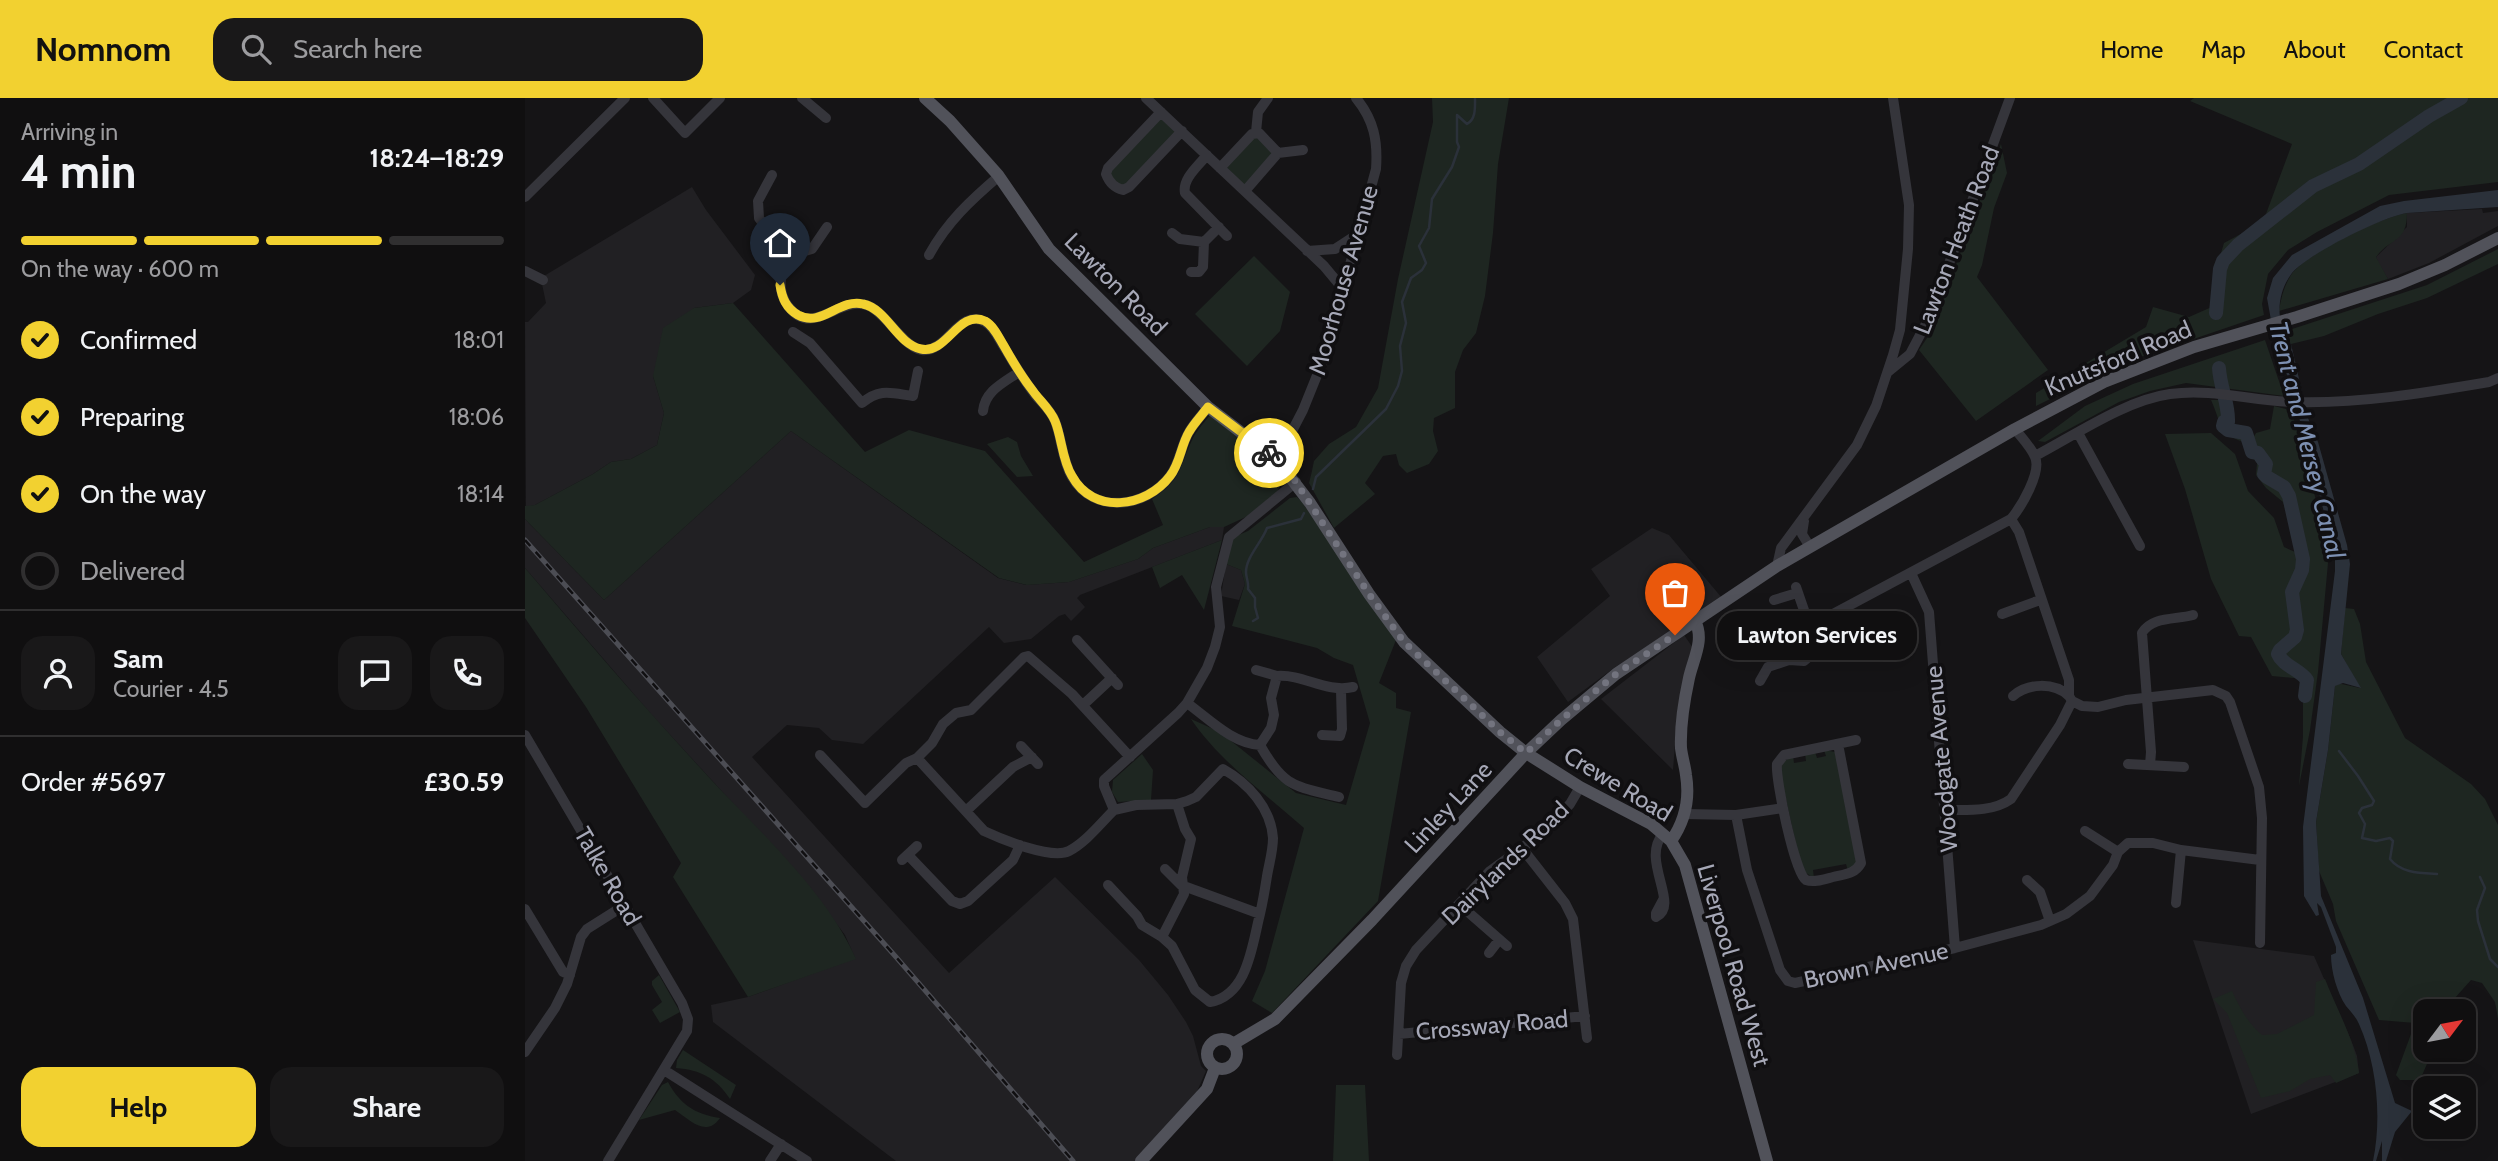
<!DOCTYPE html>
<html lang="en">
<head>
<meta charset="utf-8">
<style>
	body { margin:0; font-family:Cabin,sans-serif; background:#191819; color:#f1f3f6; height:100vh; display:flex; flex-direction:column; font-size:26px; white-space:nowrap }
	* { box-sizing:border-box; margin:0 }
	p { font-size:23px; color:#9c9c9f }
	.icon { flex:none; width:38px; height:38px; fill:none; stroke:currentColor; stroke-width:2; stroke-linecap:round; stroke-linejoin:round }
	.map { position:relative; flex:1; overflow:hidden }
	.sheet { display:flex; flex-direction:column; background:#100f10; width:525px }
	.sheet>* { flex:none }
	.needle { width:46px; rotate:58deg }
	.fabs { position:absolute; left:1888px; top:901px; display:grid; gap:14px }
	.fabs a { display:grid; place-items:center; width:63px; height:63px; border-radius:14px; background:#100f10; box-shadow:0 7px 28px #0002,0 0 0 2px #302f30; font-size:35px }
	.pin { position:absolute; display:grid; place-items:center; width:60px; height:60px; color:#fff; margin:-72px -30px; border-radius:50% 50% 50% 0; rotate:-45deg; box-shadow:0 0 7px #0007 }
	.pin .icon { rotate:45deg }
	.courier { position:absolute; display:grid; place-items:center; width:70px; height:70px; margin:-35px; border:5px solid #f2d130; border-radius:50%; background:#fff; color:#222; box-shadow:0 2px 9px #0007 }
	.bubble { position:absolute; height:49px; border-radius:21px; background:#100f10; box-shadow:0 7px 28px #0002,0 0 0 2px #302f30; font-size:23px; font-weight:700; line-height:49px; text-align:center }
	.headline em { font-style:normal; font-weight:700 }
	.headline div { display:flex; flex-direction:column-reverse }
	.headline { display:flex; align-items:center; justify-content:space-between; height:119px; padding:0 21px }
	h1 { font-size:46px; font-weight:700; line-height:52px }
	.bar { display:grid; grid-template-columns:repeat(4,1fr); gap:10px 7px; align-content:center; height:84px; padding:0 21px }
	.bar i { height:9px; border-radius:5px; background:#302f30 }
	.bar .on { background:#f2d130 }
	.bar p { grid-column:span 4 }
	.line { display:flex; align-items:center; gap:18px; padding:0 21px; border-top:2px solid #302f30 }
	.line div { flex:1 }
	.round { display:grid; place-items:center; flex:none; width:74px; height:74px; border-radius:21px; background:#191819 }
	ol { padding:0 21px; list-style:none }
	li { display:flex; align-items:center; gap:21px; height:77px }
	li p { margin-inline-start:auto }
	li .icon { padding:7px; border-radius:50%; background:#f2d130; color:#111; stroke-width:4 }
	li:last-child { color:#9c9c9f }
	li i { width:38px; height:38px; border:4px solid #302f30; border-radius:50% }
	.action { display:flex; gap:14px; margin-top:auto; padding:14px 21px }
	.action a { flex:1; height:80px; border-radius:21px; background:#f2d130; color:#111; font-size:28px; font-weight:700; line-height:80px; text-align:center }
	.action a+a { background:#191819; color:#f1f3f6 }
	header { display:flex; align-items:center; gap:42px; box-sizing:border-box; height:98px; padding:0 35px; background:#f2d130; color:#111 }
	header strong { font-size:33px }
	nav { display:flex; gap:38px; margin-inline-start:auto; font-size:24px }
	.search { width:490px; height:63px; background:#191819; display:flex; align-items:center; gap:18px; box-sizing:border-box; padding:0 24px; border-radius:21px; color:#9c9c9f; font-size:26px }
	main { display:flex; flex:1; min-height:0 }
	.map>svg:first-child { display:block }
</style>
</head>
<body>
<header>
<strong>Nomnom</strong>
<div class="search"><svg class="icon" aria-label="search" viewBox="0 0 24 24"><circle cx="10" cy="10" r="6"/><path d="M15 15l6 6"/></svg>Search here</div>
<nav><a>Home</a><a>Map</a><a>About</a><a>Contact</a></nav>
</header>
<main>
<section class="sheet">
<div class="headline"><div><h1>4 min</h1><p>Arriving in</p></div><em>18:24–18:29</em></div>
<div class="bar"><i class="on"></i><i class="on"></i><i class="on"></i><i></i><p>On the way · 600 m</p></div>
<ol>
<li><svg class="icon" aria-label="check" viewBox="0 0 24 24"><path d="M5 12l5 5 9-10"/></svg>Confirmed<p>18:01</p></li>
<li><svg class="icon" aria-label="check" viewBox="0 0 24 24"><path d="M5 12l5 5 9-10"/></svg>Preparing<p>18:06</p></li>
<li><svg class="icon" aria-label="check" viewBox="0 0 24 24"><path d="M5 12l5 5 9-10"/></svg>On the way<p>18:14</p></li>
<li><i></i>Delivered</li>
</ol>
<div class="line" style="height:126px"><a class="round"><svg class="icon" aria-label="person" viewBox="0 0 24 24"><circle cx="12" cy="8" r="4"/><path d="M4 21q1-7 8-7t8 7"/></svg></a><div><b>Sam</b><p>Courier · 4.5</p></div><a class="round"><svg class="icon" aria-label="chat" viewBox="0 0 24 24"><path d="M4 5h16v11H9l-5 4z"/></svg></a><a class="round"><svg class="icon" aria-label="phone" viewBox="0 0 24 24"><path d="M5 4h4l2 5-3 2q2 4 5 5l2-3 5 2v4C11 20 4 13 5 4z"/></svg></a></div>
<div class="line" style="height:91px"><div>Order #5697</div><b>£30.59</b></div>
<div class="action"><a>Help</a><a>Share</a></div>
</section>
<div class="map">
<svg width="1973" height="1063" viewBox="0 0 1973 1063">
	<rect width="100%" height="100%" fill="#151416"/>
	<path fill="#212023" d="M167 89 181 112 230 177 226 192 208 205 169 210 128 278 139 315 132 347 106 361 86 364 68 376 10 407 1 409 0 224H3L21 205 17 186 19 178Z
		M1957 111 1958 115 1973 113V128L1904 165 1863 181 1854 167 1851 159 1882 129V115Z
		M266 333 473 480 501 487 544 484 613 461 628 450 685 429H699L697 442 555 497 552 500 560 509 546 523 540 516 534 518 506 541 479 545 464 529 338 646 307 642 294 630 262 627 227 659 424 875 530 779 614 862 643 897 661 924 668 938 676 968 681 973 670 998 610 1063H371L188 924 186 907 223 899 330 860 320 837 279 783 126 616 0 470V421L79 502Z
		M1127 430 1144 437 1197 500 1089 570 1043 604 1012 559 1085 498 1066 471Z
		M701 466 716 472 720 486 714 502 696 498Z
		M1159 537 1168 550 1153 610 1148 672 1076 601Z
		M1668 842 1789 858 1826 942 1832 958 1834 975 1726 1016Z"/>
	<path fill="#1e2621" d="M907 0H984L973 66 968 135 960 198 951 235 938 252 930 274V310L909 320 908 333 913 353 904 366 882 375 874 367 871 356 858 358 840 385 850 396 809 430 784 385 787 373 789 363 804 346 831 329 853 290 873 181 908 24Z
		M1669 0H1973V84L1864 97 1792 134 1763 152 1743 176 1737 206 1739 217 1598 265 1511 308V295L1621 229 1628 209 1664 219 1689 208 1693 165 1699 145 1738 124 1767 46 1665 3Z
		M636 18 653 34 598 90 585 80V71Z
		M731 37 750 54 720 89 699 69Z
		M1476 46 1482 75 1469 110 1457 167 1452 179 1523 272 1451 323 1394 252 1406 234Z
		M1882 115C1882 145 1866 139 1851 159L1863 181 1754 213C1756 200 1759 188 1766 177 1781 155 1856 119 1882 115Z
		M1973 151V166L1902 200 1853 216 1799 238 1766 246 1759 236 1758 234 1902 187Z
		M729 158 765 194 755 233 722 268 670 216Z
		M208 205 340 354 384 332 460 353 559 464 638 427 627 401C657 382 654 369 668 340 672 332 679 325 685 317L741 360 752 376 755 386 753 393 723 418 699 429H685L628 450 613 461 544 484 502 487 474 480 266 333 79 502 0 421V408L10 407 68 376 86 364 106 361 132 347 139 315 128 278 138 230 169 210Z
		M1740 242 1759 298 1661 285 1625 293 1594 304 1520 344 1513 343 1560 308 1608 286Z
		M1686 302H1701L1707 325 1712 332 1717 333 1727 342 1731 335 1745 331 1749 308 1761 311 1768 318 1800 435 1803 465 1793 574 1785 632 1774 688 1778 638V581L1747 578 1726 539 1714 538 1686 481 1660 391 1640 336 1686 335 1710 356 1723 393 1749 420 1759 449 1770 454 1767 432 1758 404 1741 390 1731 377 1732 365 1719 349 1718 344C1693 335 1696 324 1686 302Z
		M483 339 492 344 496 358 508 378 492 379 462 346Z
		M772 399 777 404 871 542 854 585 871 595V610L886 614 853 803 747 915 727 903 740 873 779 730C740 695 696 665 666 621L695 634 771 695 821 707 845 625 828 567 809 560 792 550 707 528 720 486 716 472 701 466 704 441 723 433 765 400Z
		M697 442 679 512 657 477 635 490 627 469Z
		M0 470C59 539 118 608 180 675 230 730 301 792 331 861L223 899 148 779 156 765 61 609 0 520Z
		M1820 510 1829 511 1835 526 1841 564 1880 640 1946 686 1960 701 1973 727V921L1970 904 1957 885 1946 882 1929 901 1924 913 1900 914V952H1908L1895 982H1875L1871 977 1890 925 1854 922 1811 823 1808 806 1794 773 1791 724 1803 652 1810 588 1812 585 1835 590 1816 556Z
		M1299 652 1310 654 1334 764 1323 773 1321 766 1288 772 1289 780 1278 773 1275 764 1254 670 1257 664 1268 658 1269 665 1281 663 1280 655 1290 654 1292 660 1301 658Z
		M617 656 628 672 626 702 593 704 587 694 588 682Z
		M134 877 155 914 135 925 127 912 137 904 127 887V883Z
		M1800 881C1812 912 1830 942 1834 975L1811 985 1805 977 1785 981 1765 993 1736 1000 1702 915 1688 901 1707 893C1715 910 1722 924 1737 937L1752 936 1789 917 1791 884Z
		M158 952 211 987 205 1001C191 980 176 972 151 970L152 962Z
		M143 984C155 1006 169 1016 195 1020 181 1040 165 1022 150 1012L114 1022 137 987Z
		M811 987H840L844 1063H808Z"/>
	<path fill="#2b313a" d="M1973 92V109L1882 115C1857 119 1783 156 1767 175 1751 196 1750 225 1766 246L1783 320 1793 344 1822 447 1825 466 1816 556 1836 590 1818 585 1810 588 1803 652 1791 724 1796 798 1838 900 1870 1005 1887 1013 1870 1034 1861 1063H1857V1043L1851 1063H1848C1857 1020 1852 966 1834 926 1831 919 1826 914 1821 908 1812 895 1806 873 1806 857L1811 855V849L1796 809 1792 805 1794 817 1791 818 1779 798 1778 729 1810 473V456L1765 285 1750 244 1742 200 1748 180 1767 157 1855 108 1879 103Z"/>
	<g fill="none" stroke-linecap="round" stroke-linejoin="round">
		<path stroke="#2b313a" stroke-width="2.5" d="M788 391 791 379 861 311 873 288 877 273 875 248 881 225 877 204 886 180 897 172 901 165 894 148 904 130 907 101 927 69 934 49 932 44V17L942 26C951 21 950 10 950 0
			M728 523 733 520 730 509V500L723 491C724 484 721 480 721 474 721 459 737 444 742 430L776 421 779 415
			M1814 653 1833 678 1849 703 1847 707 1837 710 1834 715 1840 726 1837 740 1851 743 1865 740 1868 743 1865 761C1876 775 1894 775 1912 776
			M1955 779 1960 790 1952 812 1953 823 1965 861 1973 869"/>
		<path stroke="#2b313a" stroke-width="14" d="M1691 215 1695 171 1698 163 1713 147 1788 88 1834 66 1904 18 1936 0
			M1694 270C1695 289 1704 306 1703 324H1699L1698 328 1703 332 1721 335 1727 354 1733 355 1741 366 1739 376 1742 379 1759 389 1764 398 1778 461 1777 472 1767 494 1772 532 1770 539 1755 552 1753 556C1758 568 1774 571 1782 582L1780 598"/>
		<path stroke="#35353b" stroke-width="10" d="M128 0 160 35 195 0
			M277 0 301 20
			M621 0 799 168 819 192
			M636 14 583 70 581 76C584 84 590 90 598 92L604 89 657 33
			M731 34 733 14 743 0
			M753 55 778 52
			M682 57C673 68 657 81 660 95L702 138
			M695 70 727 36 734 35 753 55 720 93
			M247 77 233 103 234 120 262 158
			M0 99 100 0
			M647 135 655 141 679 144
			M782 153 810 151 833 136
			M404 157C422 124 446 102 474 78
			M262 158C256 175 251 192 263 208 288 242 315 195 344 208 362 216 378 249 397 252 422 255 434 209 460 224 469 229 474 241 479 249 489 266 499 282 511 298 518 306 526 313 530 323 537 341 537 362 547 379 569 417 621 410 645 378 655 365 656 347 664 334 669 325 677 317 683 309
			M262 158 287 151 302 129
			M0 173 18 182
			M666 174H674L678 169 679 144 694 129
			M268 234 285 245 337 305C355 290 366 295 388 298L393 273
			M1363 274 1385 256 1404 220 1485 0
			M458 313C460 293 478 285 494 274
			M1553 335 1615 448
			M1510 358C1550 337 1601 302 1645 296 1687 290 1727 303 1768 304 1834 306 1899 295 1964 284L1973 280
			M752 362 778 312 801 255 851 71C853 43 849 22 831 0
			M1279 423 1277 436 1285 449
			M1252 468 1256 450 1332 347 1351 308 1368 257 1375 232 1383 151 1384 107 1368 0
			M1386 475 1404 514 1430 850
			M1271 489 1281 518 1290 528
			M1249 502 1272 495
			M1310 515 1311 536 1279 563 1264 562C1263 542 1295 525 1310 515L1486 421C1496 409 1517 374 1510 359 1506 349 1496 339 1490 331
			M1477 516 1515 502
			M552 542 593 587
			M731 572 752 578
			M1235 583 1243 569 1264 562
			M1488 598C1503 585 1529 584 1544 598
			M1547 603 1557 608 1573 609 1601 602 1688 592 1701 598 1705 604 1734 689 1737 720 1735 845
			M662 605C684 621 708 646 735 647L746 630 749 617 746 600 752 578C779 576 800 595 828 589
			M558 607 587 580
			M0 637 157 905 163 921 162 933 83 1063
			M797 637 815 638 817 631 816 592
			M1313 646 1336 765C1330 776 1320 776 1308 779 1300 781 1289 785 1281 782 1270 776 1250 680 1252 666L1259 657 1331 642
			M735 647C759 690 770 688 814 699
			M496 648 513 666
			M295 657 340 705 381 665 392 660 407 645 418 626 431 615 446 612 499 559 503 558 547 596 605 659
			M392 660 459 733C476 741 527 762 544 753 561 744 575 726 589 712L579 688V682L653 615 662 605 682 570 690 549 695 529 691 489 704 439 771 384
			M1603 666 1659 669
			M1625 667 1626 654 1617 535C1627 518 1651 522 1668 517
			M589 712 611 707 652 706 662 703 671 699 698 671C723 685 746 710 748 740 748 753 744 766 742 778 740 791 738 803 735 816
			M1421 712C1442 712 1468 714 1486 701L1535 627 1547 603 1544 598V582L1494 434 1486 421
			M441 713 488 669 507 659
			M1160 716 1211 717 1258 710
			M1211 717 1222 772 1255 872 1263 883 1270 885 1430 850 1516 827 1541 816 1565 798 1588 767 1593 754 1603 745H1628L1656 752 1735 762
			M1560 733 1593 754
			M1138 736C1115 762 1156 807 1131 819V815L1139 800
			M997 750 1040 805 1048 821 1062 940
			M383 757 427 803 435 806 443 803 488 762 495 747
			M377 762 392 748
			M1502 782 1515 794 1525 823
			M583 787 612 818 617 827 637 839 647 848 670 892 685 904C723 897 727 847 735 816L656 787 640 771
			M1651 805 1656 752
			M935 807 982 848
			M0 811 38 874 45 877
			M637 839 659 796 657 779 666 741 660 731 652 706
			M964 855 974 842
			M874 936 1060 918
			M0 954 30 910 42 886 56 839 62 831 100 807
			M872 957 876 885 881 868 891 852 965 773 1019 734 1045 706 1055 689
			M139 972 282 1063
			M245 1063 256 1046"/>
		<path stroke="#51525a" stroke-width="12" d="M400 0 425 23 473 77 524 151 683 309 752 362 785 405 844 496 879 544 975 634 1001 655 1055 689 1126 726 1146 743 1160 767 1242 1063
			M1146 743C1160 723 1165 701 1161 677 1160 668 1157 659 1156 650 1155 627 1159 603 1164 580 1168 561 1180 542 1170 523
			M682 956a15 15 0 1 1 30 0a15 15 0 1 1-30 0Z
			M708 946 750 921 847 822 1001 655 1036 622 1091 576 1252 468 1490 331 1579 284 1669 249 1772 219 1874 186 1920 167 1973 140
			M616 1063 682 991 690 970"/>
		<g stroke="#4c4d54" stroke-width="5">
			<path id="rail" d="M0 442 371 859 548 1063"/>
		</g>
		<use href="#rail" stroke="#100f11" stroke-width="2.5" stroke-dasharray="8" stroke-linecap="butt"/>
	</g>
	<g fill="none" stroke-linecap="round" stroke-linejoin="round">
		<path stroke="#73747f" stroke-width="7" stroke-dasharray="0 12.6" d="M744 355 752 362 771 384 844 496 879 544 975 634 1001 655 1036 622 1091 576 1150 537"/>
		<path stroke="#f2d130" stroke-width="9" d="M255 187C257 200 261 210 273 217 297 230 314 200 338 206 362 211 372 246 396 251 422 257 433 211 460 223 469 228 474 240 479 248 488 264 497 279 508 293 515 303 525 311 530 323 537 340 537 362 547 378 568 417 621 410 645 378 655 366 656 347 664 334 669 325 677 317 683 309L744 355"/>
	</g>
	<g text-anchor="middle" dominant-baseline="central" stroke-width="7" stroke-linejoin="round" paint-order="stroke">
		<g font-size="24" fill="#a6a8b7" stroke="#100f11">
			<text transform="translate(1431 142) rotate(-69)">Lawton Heath Road</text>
			<text transform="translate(818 182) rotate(-74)">Moorhouse Avenue</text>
			<text transform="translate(591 186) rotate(45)">Lawton Road</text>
			<text transform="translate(1593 260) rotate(-23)">Knutsford Road</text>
			<text transform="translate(1416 661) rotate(-95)">Woodgate Avenue</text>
			<text transform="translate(1093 686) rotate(31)">Crewe Road</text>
			<text transform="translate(923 709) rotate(-47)">Linley Lane</text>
			<text transform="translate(980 765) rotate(-44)">Dairylands Road</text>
			<text transform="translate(83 778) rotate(60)">Talke Road</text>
			<text transform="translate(1209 867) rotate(74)">Liverpool Road West</text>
			<text transform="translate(1351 867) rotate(-12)">Brown Avenue</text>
			<text transform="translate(967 927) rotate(-5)">Crossway Road</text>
		</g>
		<g font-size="26" font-style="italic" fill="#7d90b2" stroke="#100f11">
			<text transform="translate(1782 342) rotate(76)">Trent and Mersey Canal</text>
		</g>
	</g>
</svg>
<div class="fabs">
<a><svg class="needle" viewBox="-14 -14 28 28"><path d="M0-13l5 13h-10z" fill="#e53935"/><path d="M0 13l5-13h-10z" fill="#9c9c9f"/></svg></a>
<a><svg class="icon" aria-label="layers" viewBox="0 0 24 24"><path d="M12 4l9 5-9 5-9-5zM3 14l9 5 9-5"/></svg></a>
</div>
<div class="pin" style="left:1150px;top:537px;background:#ea580c"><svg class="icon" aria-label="bag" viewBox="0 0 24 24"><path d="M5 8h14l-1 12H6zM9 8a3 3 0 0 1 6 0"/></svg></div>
<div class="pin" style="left:255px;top:187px;background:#1f2937"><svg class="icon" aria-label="home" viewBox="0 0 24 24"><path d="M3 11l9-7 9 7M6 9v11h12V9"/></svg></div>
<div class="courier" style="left:744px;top:355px"><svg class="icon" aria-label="bike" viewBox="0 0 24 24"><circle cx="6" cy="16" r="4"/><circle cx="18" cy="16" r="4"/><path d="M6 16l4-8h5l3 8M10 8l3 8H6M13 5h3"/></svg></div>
<div class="bubble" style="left:1192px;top:513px;width:200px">Lawton Services</div>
</div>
</main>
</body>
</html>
